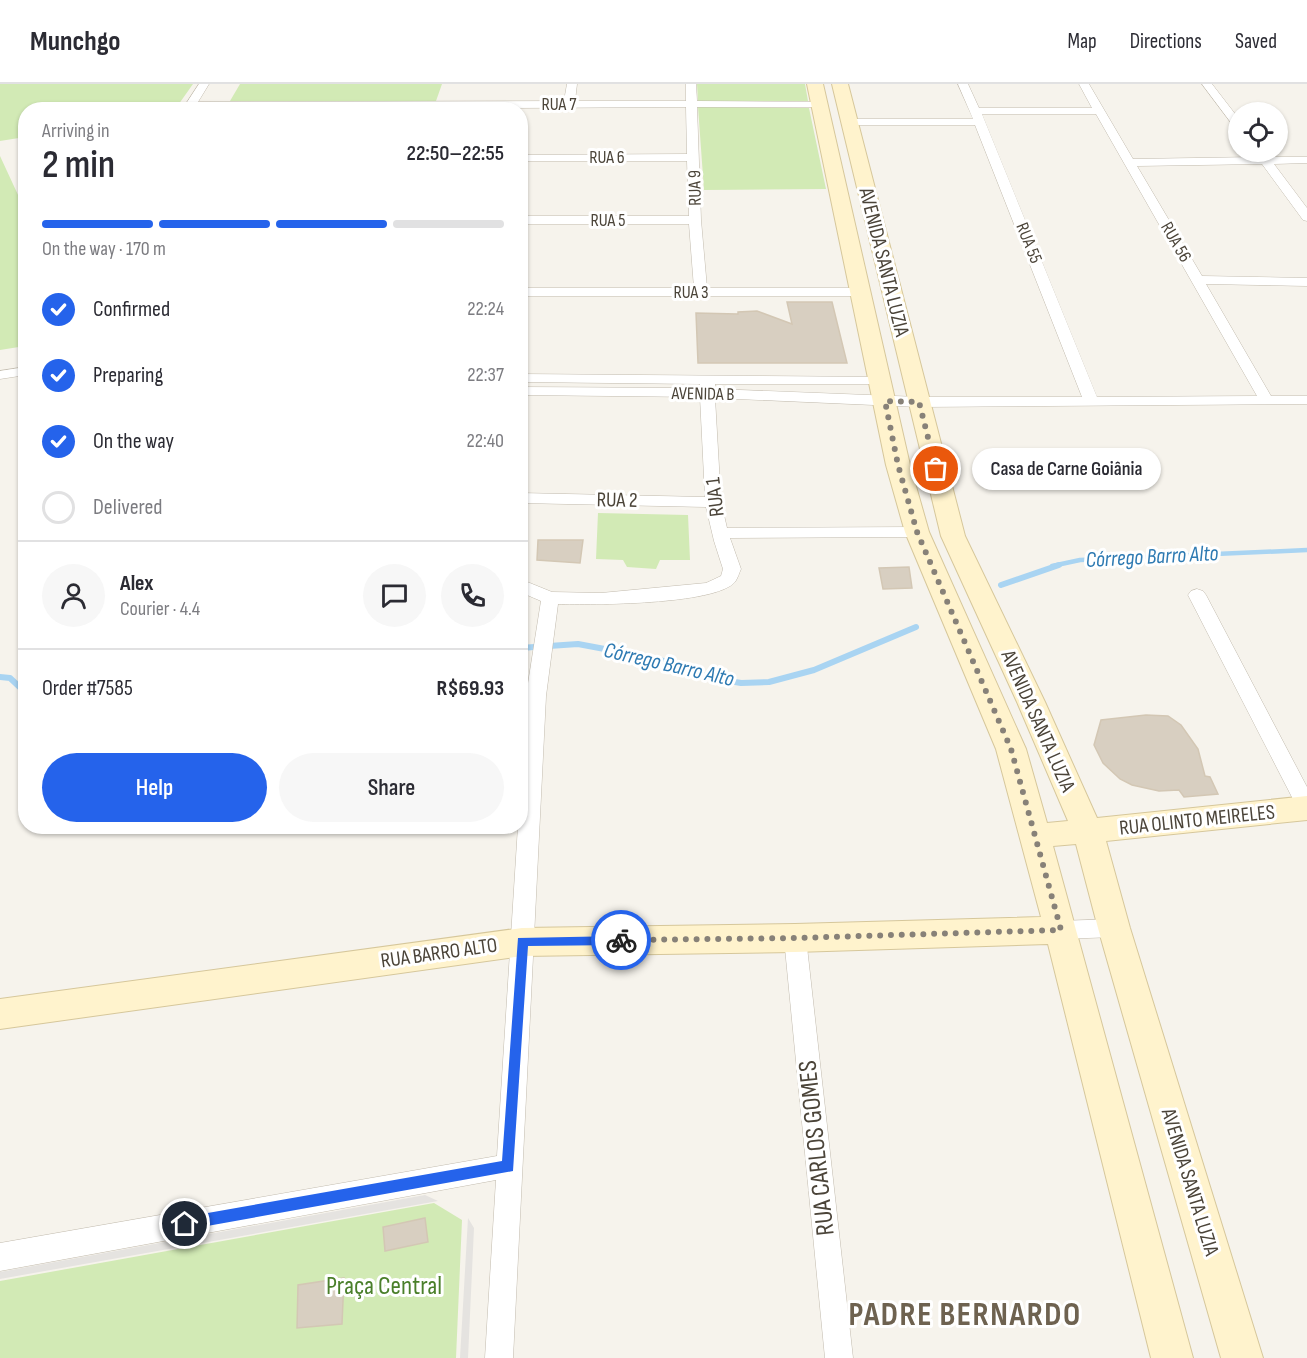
<!DOCTYPE html>
<html lang="en">
<head>
<meta charset="utf-8">
<style>
	body { margin:0; font-family:"Sofia Sans Condensed",sans-serif; background:#f7f7f7; color:#2b2b33; height:100vh; display:flex; flex-direction:column; font-size:22px; white-space:nowrap }
	* { box-sizing:border-box; margin:0 }
	p { font-size:20px; color:#7c7c81 }
	.icon { flex:none; width:33px; height:33px; fill:none; stroke:currentColor; stroke-width:2; stroke-linecap:round; stroke-linejoin:round }
	.map { position:relative; flex:1; overflow:hidden }
	.sheet { position:absolute; left:18px; top:18px; width:510px; height:732px; display:flex; flex-direction:column; background:#fff; border-radius:24px; box-shadow:0 2px 4px #0004 }
	.sheet>* { flex:none }
	.buttons { position:absolute; left:1228px; top:18px; display:grid; gap:12px }
	.buttons a { display:grid; place-items:center; width:60px; height:60px; border-radius:50%; background:#fff; box-shadow:0 2px 4px #0004; font-size:30px }
	.pin { position:absolute; display:grid; place-items:center; width:51px; height:51px; color:#fff; margin:-26px; border:3px solid #fff; border-radius:50%; box-shadow:0 2px 6px #0007 }
	.courier { position:absolute; display:grid; place-items:center; width:60px; height:60px; margin:-30px; border:4px solid #2563eb; border-radius:50%; background:#fff; color:#222; box-shadow:0 2px 8px #0007 }
	.bubble { position:absolute; height:42px; border-radius:21px; background:#fff; box-shadow:0 2px 4px #0004; font-size:20px; font-weight:600; line-height:42px; text-align:center }
	.overview em { font-style:normal; font-weight:600 }
	.overview div { display:flex; flex-direction:column-reverse }
	.overview { display:flex; align-items:center; justify-content:space-between; height:102px; padding:0 24px }
	h1 { font-size:39px; font-weight:600; line-height:45px }
	.bar { display:grid; grid-template-columns:repeat(4,1fr); gap:9px 6px; align-content:center; height:72px; padding:0 24px }
	.bar i { height:8px; border-radius:4px; background:#e1e1e2 }
	.bar .current { background:#2563eb }
	.bar p { grid-column:span 4 }
	.line { display:flex; align-items:center; gap:15px; padding:0 24px; border-top:2px solid #e1e1e2 }
	.line div { flex:1 }
	.round { display:grid; place-items:center; flex:none; width:63px; height:63px; border-radius:32px; background:#f7f7f7 }
	ol { padding:0 24px; list-style:none }
	li { display:flex; align-items:center; gap:18px; height:66px }
	li p { margin-inline-start:auto }
	li .icon { padding:6px; border-radius:50%; background:#2563eb; color:#fff; stroke-width:4 }
	li:last-child { color:#7c7c81 }
	li i { width:33px; height:33px; border:3px solid #e1e1e2; border-radius:50% }
	.button { display:flex; gap:12px; margin-top:auto; padding:12px 24px }
	.button a { flex:1; height:69px; border-radius:36px; background:#2563eb; color:#fff; font-size:24px; font-weight:600; line-height:69px; text-align:center }
	.button a+a { background:#f7f7f7; color:#2b2b33 }
	header { display:flex; align-items:center; gap:36px; box-sizing:border-box; height:84px; padding:0 30px; background:#fff; border-bottom:2px solid #e1e1e2 }
	header strong { font-size:28px }
	nav { display:flex; gap:33px; margin-inline-start:auto; font-size:21px }
	.map>svg:first-child { display:block }
</style>
</head>
<body>
<header>
<strong>Munchgo</strong>
<nav><a>Map</a><a>Directions</a><a>Saved</a></nav>
</header>
<div class="map">
<svg width="1307" height="1274" viewBox="0 0 1307 1274">
	<rect width="100%" height="100%" fill="#f6f3ec"/>
	<path fill="#d2eab5" d="M0 0H193L176 24 170 25 26 26 25 53 0 57Z
		M240 0H442L436 17H230Z
		M697 0H805L808 17H698Z
		M698 23 809 24 826 105 704 106Z
		M0 72 25 126V262L0 266Z
		M598 429 688 431 690 476H660L656 485 627 483 623 476 596 475Z
		M434 1119 462 1136 456 1274H0V1197Z"/>
	<path fill="#e5e3e0" d="M425 1111 438 1117 0 1195V1188Z
		M468 1134 474 1144 468 1274H460Z"/>
	<g fill="none" stroke-linecap="round" stroke-linejoin="round">
		<path stroke="#a9d4f2" stroke-width="4.5" d="M1052 482 1080 476 1307 466"/>
		<path stroke="#a9d4f2" stroke-width="6" d="M1001 501 1059 481
			M520 564 578 560 658 575 712 594 741 599 769 598 814 586 916 543
			M0 593 10 594 26 609"/>
	</g>
	<path fill="#d8cfc1" stroke="#d3c7b4" stroke-width="1.5" d="M787 218H832L847 279H698L696 229 738 230V228L757 227 792 240Z
		M538 456H583L580 479 537 476Z
		M909 483 912 504 883 505 879 484Z
		M1146 631 1168 632 1181 641 1198 665 1205 692 1210 693 1218 710 1184 713 1179 706 1159 707 1132 701 1120 695 1103 679 1094 661 1101 636Z
		M425 1134 428 1158 385 1167 383 1143Z
		M344 1194 342 1240 297 1244 298 1201Z"/>
	<g fill="none" stroke-linecap="round" stroke-linejoin="round">
		<g stroke="#c2bbae" stroke-width="1">
			<path id="street" d="M199 0H209L198 18 564 17 567 0H577L575 17H686V0H696L697 17 824 18 825 20 820 23H697L701 136 707 204H861L868 208 861 212H520V204H694L689 140H520V132H689L687 77H520V71L687 70 686 23 182 26Z
				M958 0H968L979 24H1092L1079 0H1089L1133 75 1257 73 1254 68H1265L1269 73H1307V79L1274 80 1307 124V137L1303 136 1262 80 1137 82 1202 192 1307 194V202L1206 200 1271 312H1307V320L919 323 715 314 721 418 727 444 917 443 923 444 925 448 923 452 917 453 730 454 741 485C739 489 738 494 735 498 715 521 591 521 558 520L546 612 513 1274H485L496 1096 0 1187V1159L497 1072 518 742H520L526 612 541 517 520 508V495L552 508 601 509 706 499 721 492 723 485 714 457 706 423 520 419V409L705 413 700 313 520 311V303L700 304V300L520 298V290L879 293 886 297 884 300H715V305L919 313H1082L975 41H849L843 38 849 35H973ZM982 30H1096L1257 312 1097 313Z
				M1202 0H1212L1239 35V45L1235 44Z
				M26 283V291L0 295V287Z
				M1197 505 1203 507 1206 511 1307 703V731L1300 729 1297 723 1188 511 1191 507Z
				M1114 835 1122 837 1125 844 1122 851 1114 853 1061 855 1053 853 1050 846 1053 839 1061 837Z
				M795 845 803 847 806 854 853 1274H825L784 854 787 847Z"/>
		</g>
		<g stroke="#d6c79b" stroke-width="2">
			<path id="secondary" d="M807 0H823L910 381 929 448 1026 665 1047 739 1068 737 1017 618 941 452 832 0H848L965 452 1045 618 1097 734 1307 712V736L1106 757 1130 844 1263 1274H1221L1098 844 1076 760 1053 762 1193 1274H1151L1048 860 795 868 522 872 0 945V915L522 844 795 840 1041 833 996 665 905 448 886 381Z"/>
		</g>
		<use href="#street" fill="#fff" fill-rule="evenodd"/>
		<use href="#secondary" fill="#fff3cd" fill-rule="evenodd"/>
	</g>
	<path fill="#2563eb" d="M621 852 627 856 621 861 528 862 513 1087 185 1146 180 1144 178 1140 180 1135 185 1133 502 1077 518 854Z"/>
	<g fill="none" stroke-linecap="round" stroke-linejoin="round">
		<path stroke="#878178" stroke-width="6" stroke-dasharray="0 10.8" d="M621 856 795 854 1061 846 1011 665 917 448 898 381 885 317 919 318 936 385"/>
	</g>
	<g text-anchor="middle" dominant-baseline="central" stroke-width="6" stroke-linejoin="round" paint-order="stroke">
		<g font-size="18" fill="#4b4439" stroke="#fff">
			<text x="559" y="20">RUA 7</text>
			<text x="607" y="73">RUA 6</text>
			<text transform="translate(695 104) rotate(-91)">RUA 9</text>
			<text x="608" y="136">RUA 5</text>
			<text transform="translate(1176 158) rotate(60)">RUA 56</text>
			<text transform="translate(1029 159) rotate(68)">RUA 55</text>
			<text x="691" y="208">RUA 3</text>
			<text transform="translate(703 310) rotate(1)">AVENIDA B</text>
		</g>
		<g font-size="21" fill="#4b4439" stroke="#fff">
			<text transform="translate(884 178) rotate(76)">AVENIDA SANTA LUZIA</text>
			<text transform="translate(715 413) rotate(-97)">RUA 1</text>
			<text transform="translate(617 416) rotate(1)">RUA 2</text>
			<text transform="translate(1038 637) rotate(66)">AVENIDA SANTA LUZIA</text>
			<text transform="translate(1197 736) rotate(-6)">RUA OLINTO MEIRELES</text>
			<text transform="translate(439 869) rotate(-8)">RUA BARRO ALTO</text>
			<text transform="translate(1190 1098) rotate(73)">AVENIDA SANTA LUZIA</text>
		</g>
		<g font-size="22" font-style="italic" fill="#2e7ab2" stroke="#fff">
			<text transform="translate(1152 473) rotate(-3)">Córrego Barro Alto</text>
			<text transform="translate(669 581) rotate(13)">Córrego Barro Alto</text>
		</g>
		<g font-size="26" fill="#4b4439" stroke="#fff">
			<text transform="translate(817 1064) rotate(-96)">RUA CARLOS GOMES</text>
		</g>
		<g font-size="26" fill="#4a7f2a" stroke="#fff">
			<text x="384" y="1202">Praça Central</text>
		</g>
		<g font-size="33" font-weight="bold" letter-spacing="1.5" fill="#6e6250" stroke="#fff">
			<text x="965" y="1231">PADRE BERNARDO</text>
		</g>
	</g>
</svg>
<div class="buttons">
<a><svg class="icon" aria-label="locate" viewBox="0 0 24 24"><circle cx="12" cy="12" r="6"/><path d="M12 2v4M12 18v4M2 12h4M18 12h4"/></svg></a>
</div>
<div class="pin" style="left:936px;top:385px;background:#ea580c"><svg class="icon" aria-label="bag" viewBox="0 0 24 24"><path d="M5 8h14l-1 12H6zM9 8a3 3 0 0 1 6 0"/></svg></div>
<div class="pin" style="left:185px;top:1140px;background:#1f2937"><svg class="icon" aria-label="home" viewBox="0 0 24 24"><path d="M3 11l9-7 9 7M6 9v11h12V9"/></svg></div>
<div class="courier" style="left:621px;top:856px"><svg class="icon" aria-label="bike" viewBox="0 0 24 24"><circle cx="6" cy="16" r="4"/><circle cx="18" cy="16" r="4"/><path d="M6 16l4-8h5l3 8M10 8l3 8H6M13 5h3"/></svg></div>
<div class="bubble" style="left:972px;top:364px;width:189px">Casa de Carne Goiânia</div>
<section class="sheet">
<div class="overview"><div><h1>2 min</h1><p>Arriving in</p></div><em>22:50–22:55</em></div>
<div class="bar"><i class="current"></i><i class="current"></i><i class="current"></i><i></i><p>On the way · 170 m</p></div>
<ol>
<li><svg class="icon" aria-label="check" viewBox="0 0 24 24"><path d="M5 12l5 5 9-10"/></svg>Confirmed<p>22:24</p></li>
<li><svg class="icon" aria-label="check" viewBox="0 0 24 24"><path d="M5 12l5 5 9-10"/></svg>Preparing<p>22:37</p></li>
<li><svg class="icon" aria-label="check" viewBox="0 0 24 24"><path d="M5 12l5 5 9-10"/></svg>On the way<p>22:40</p></li>
<li><i></i>Delivered</li>
</ol>
<div class="line" style="height:108px"><a class="round"><svg class="icon" aria-label="person" viewBox="0 0 24 24"><circle cx="12" cy="8" r="4"/><path d="M4 21q1-7 8-7t8 7"/></svg></a><div><b>Alex</b><p>Courier · 4.4</p></div><a class="round"><svg class="icon" aria-label="chat" viewBox="0 0 24 24"><path d="M4 5h16v11H9l-5 4z"/></svg></a><a class="round"><svg class="icon" aria-label="phone" viewBox="0 0 24 24"><path d="M5 4h4l2 5-3 2q2 4 5 5l2-3 5 2v4C11 20 4 13 5 4z"/></svg></a></div>
<div class="line" style="height:78px"><div>Order #7585</div><b>R$69.93</b></div>
<div class="button"><a>Help</a><a>Share</a></div>
</section>
</div>
</body>
</html>
